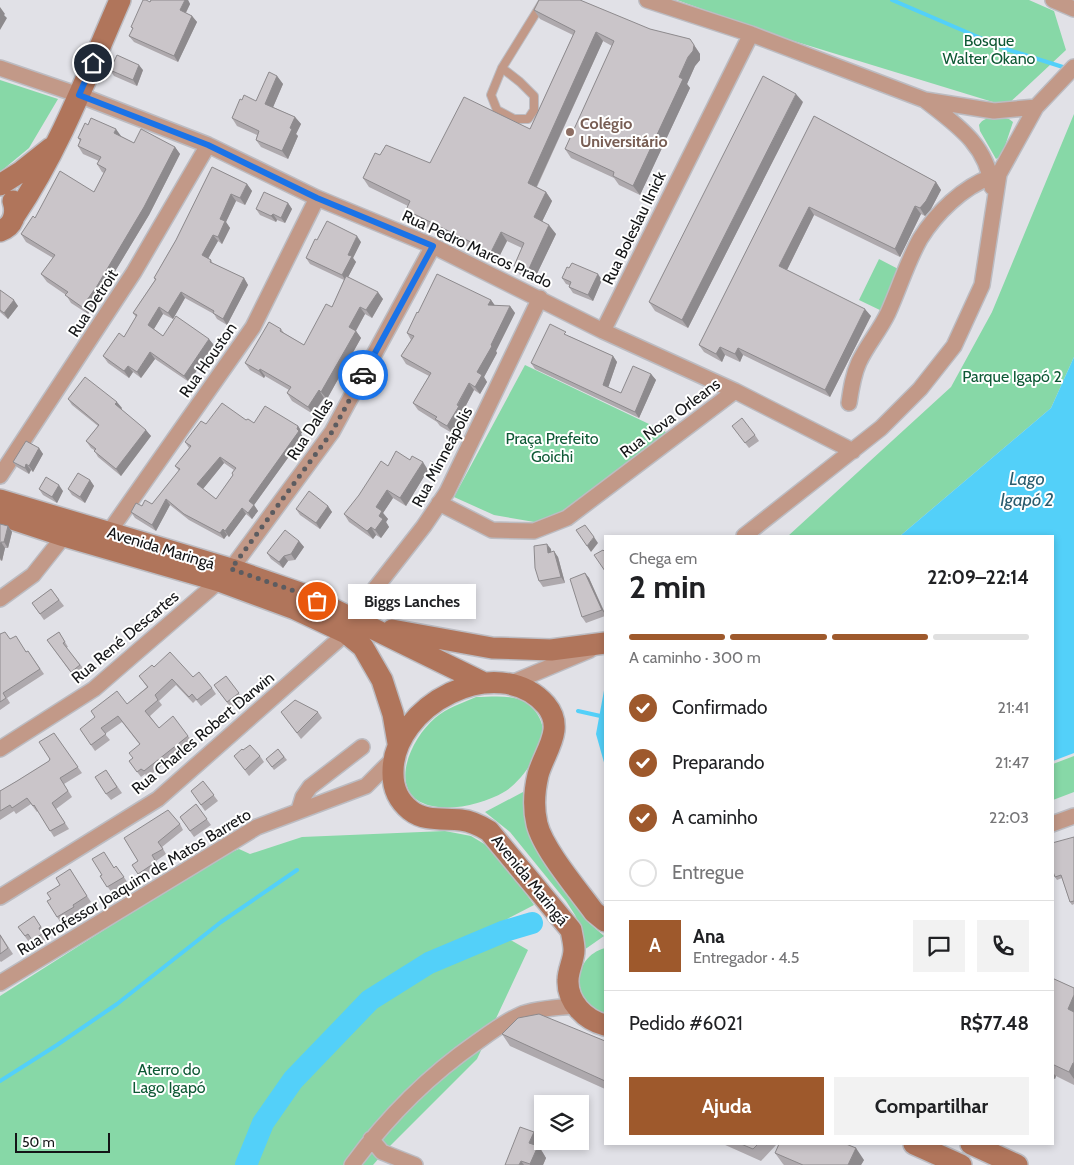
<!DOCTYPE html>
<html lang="pt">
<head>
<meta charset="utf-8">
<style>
	body { margin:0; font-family:Cabin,sans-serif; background:#f2f2f2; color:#202124; height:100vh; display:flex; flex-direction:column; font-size:19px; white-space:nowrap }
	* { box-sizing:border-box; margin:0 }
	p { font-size:16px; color:#757577 }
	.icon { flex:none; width:28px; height:28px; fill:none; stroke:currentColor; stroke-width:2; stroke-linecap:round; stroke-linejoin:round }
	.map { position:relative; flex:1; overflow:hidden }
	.drawer { position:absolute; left:604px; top:535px; width:450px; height:610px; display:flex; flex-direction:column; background:#fff; border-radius:0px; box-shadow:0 2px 8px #0003 }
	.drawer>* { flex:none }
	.tools { position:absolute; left:534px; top:1095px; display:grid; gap:10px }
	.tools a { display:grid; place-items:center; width:55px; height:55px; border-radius:0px; background:#fff; box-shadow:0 2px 8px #0003; font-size:25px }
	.scale { position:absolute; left:15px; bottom:12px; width:95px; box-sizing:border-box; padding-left:5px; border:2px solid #141517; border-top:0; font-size:14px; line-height:18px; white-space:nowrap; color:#141517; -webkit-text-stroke:4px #fff; paint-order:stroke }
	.pin { position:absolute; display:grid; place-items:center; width:42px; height:42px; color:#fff; margin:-21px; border:2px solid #fff; border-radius:50%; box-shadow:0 1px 5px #0007 }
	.courier { position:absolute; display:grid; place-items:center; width:50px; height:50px; margin:-25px; border:4px solid #1a73e8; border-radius:50%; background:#fff; color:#222; box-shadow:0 1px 6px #0007 }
	.bubble { position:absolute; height:35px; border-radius:0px; background:#fff; box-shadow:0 2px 8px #0003; font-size:16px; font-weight:800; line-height:35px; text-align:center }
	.overview em { font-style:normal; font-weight:800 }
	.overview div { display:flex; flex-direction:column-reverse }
	.overview { display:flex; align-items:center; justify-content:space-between; height:85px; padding:0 25px }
	h1 { font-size:32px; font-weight:800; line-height:38px }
	.bar { display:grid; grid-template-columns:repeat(4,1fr); gap:8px 5px; align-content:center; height:60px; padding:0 25px }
	.bar i { height:6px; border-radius:4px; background:#e0e0e0 }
	.bar .on { background:#9e592c }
	.bar p { grid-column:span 4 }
	.line { display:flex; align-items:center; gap:12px; padding:0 25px; border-top:1px solid #e0e0e0 }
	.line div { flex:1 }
	.round { display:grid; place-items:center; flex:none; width:52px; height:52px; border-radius:0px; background:#f2f2f2 }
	ol { padding:0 25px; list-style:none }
	li { display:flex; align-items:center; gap:15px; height:55px }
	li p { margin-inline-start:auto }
	li .icon { padding:5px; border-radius:50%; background:#9e592c; color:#fff; stroke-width:4 }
	li:last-child { color:#757577 }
	li i { width:28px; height:28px; border:2px solid #e0e0e0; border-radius:50% }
	.cta { display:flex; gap:10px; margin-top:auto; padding:10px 25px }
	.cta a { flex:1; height:58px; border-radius:0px; background:#9e592c; color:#fff; font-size:20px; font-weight:800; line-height:58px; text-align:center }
	.cta a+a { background:#f2f2f2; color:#202124 }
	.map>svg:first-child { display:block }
</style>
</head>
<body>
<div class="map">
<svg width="1074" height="1165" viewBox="0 0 1074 1165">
	<rect width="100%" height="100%" fill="#e1e1e7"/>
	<path fill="#87d8a7" d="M677 0H1029L1054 11 1066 50 1006 106 774 35Z
		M0 80 58 99 29 148 0 172Z
		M1074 114V357L1051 408 900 536H788L951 387 992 312Z
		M1000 118 1009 119 1013 122 1002 155 996 159 980 131 979 125C983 117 992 118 1000 118Z
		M879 259 904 272 884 312 859 300Z
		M525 365 670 434 567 513 540 523 494 515 454 497Z
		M476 697C489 697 505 695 518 699 533 704 545 720 543 737 541 753 519 784 504 792 487 802 458 810 438 807 384 801 407 742 435 718 447 708 462 703 476 697Z
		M1074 756V792L1053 800V764Z
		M523 792 524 816 532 842 589 923 604 936 584 950 582 929 575 915 566 901 510 832 485 812Z
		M445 831 471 836 496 851 534 905 490 928 528 950 477 1059 387 1149 373 1165H0V996L219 857 239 849 250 854 302 837Z
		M605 948V1015C572 1003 570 958 605 948Z"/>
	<path fill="#53d0f9" d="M1074 357V753L1053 761 1052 536H900L1051 408Z
		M605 685V766L596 734Z"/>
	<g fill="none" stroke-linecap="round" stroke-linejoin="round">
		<path stroke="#53d0f9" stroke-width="4" d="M892 0 1006 49 1066 68
			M578 711 605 717
			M0 1081 57 1045 117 1004 221 922 297 870"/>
		<path stroke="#53d0f9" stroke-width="22" d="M246 1165 263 1123 293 1080 370 1000 429 963 505 931 532 923"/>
		<g stroke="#bcbcc2" stroke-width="10">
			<path id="service" d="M502 68 520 82 534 96V110L528 119H514L497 110 491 95 502 68 544 0"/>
		</g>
		<g stroke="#bcbcc2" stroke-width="18">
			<path id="minor" d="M647 0 751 34 925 100 994 111 1036 107
				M1053 0 1074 9
				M0 68 79 95 208 145 317 198 433 246 603 331 735 391 853 451
				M926 101C957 125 987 145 992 187
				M603 331 751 34
				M849 403C851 389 853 375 859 362 867 345 880 330 888 313 899 289 907 262 920 239 936 213 963 187 991 177
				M0 476 134 272 208 145
				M439 503 492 530 534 531 567 518 735 391
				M109 532 253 327 317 198
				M744 536 881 428 920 389 954 346 982 285 999 174 1036 107 1074 67
				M231 569 332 432 433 246
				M0 599 33 575 64 536
				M352 618 424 526 447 492 540 298
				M509 684 590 650
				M0 749 94 689 219 581
				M299 810 303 797 310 787 362 747
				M1052 824 1074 816
				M0 897 158 799 346 633
				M0 983 257 827 366 786 392 760
				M371 1139 382 1152 415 1165
				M352 1165C388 1116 428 1076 477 1042 491 1032 504 1022 520 1015 532 1009 562 1007 576 1006"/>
		</g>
		<g stroke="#bcbcc2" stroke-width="24">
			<path id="secondary" d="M0 185 22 171 51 148
				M15 215C59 150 89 71 120 0
				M0 231C14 226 17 214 13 201
				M0 500 231 569 300 593 482 682
				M0 515 64 536 219 581 295 609 346 633 363 647 382 680 393 714 398 743
				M392 630 492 648 551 650 605 643
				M605 921 594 912C578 890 543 849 537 824 533 807 534 792 538 775 544 752 566 729 546 705 498 650 391 705 393 774 393 788 399 801 410 810 425 822 444 818 461 820 471 821 481 826 489 831L571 930C572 936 574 943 574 950 574 960 568 970 568 980 567 1002 585 1020 605 1025
				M914 1144 961 1165
				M971 1144 1017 1165"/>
		</g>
		<use href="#service" stroke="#c29988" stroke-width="8"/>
		<use href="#minor" stroke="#c29988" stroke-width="15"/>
		<use href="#secondary" stroke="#b0755b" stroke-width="21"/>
	</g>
	<path fill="#aea9ad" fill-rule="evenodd" d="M151 0H188L190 4 186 13 192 16 197 22 178 62 134 42 129 36 133 29 131 27Z
		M534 10 650 29 694 45 700 54V60L695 66 687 84 690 88 640 195 619 185 614 178 571 158 565 149 612 46 603 41 537 187 546 192 552 201 542 221 556 234 533 282 520 275 514 266 522 248 507 241 497 261 412 220 406 210 408 206 369 187 363 178 430 163 530 129 573 35 540 19Z
		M110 70H143L137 86 114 76Z
		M277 76 283 84 273 107 295 117 301 124 296 134 298 136 288 159 261 147 256 140 257 135 237 126 232 118 242 100 256 101Z
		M803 102 688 328 655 311 649 302Z
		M814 116 936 182 941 190 931 209 925 216 921 214 900 257 814 215 787 270 871 316 830 397 743 355 740 362 725 355 722 362 704 352 699 345Z
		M121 136 134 143 175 147 180 154 149 215 102 293 88 314 71 303 66 295 47 282 41 274 53 258 26 242 21 234 35 218 94 192 104 173 102 172 97 164 99 161 83 154 78 146 80 141 78 138Z
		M212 167 247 184 252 191 245 205 236 201 226 222 230 228 222 244 218 241 208 259 211 260 213 264 244 278 248 285 227 325 217 319 214 314 185 298 173 319 163 314 154 329 163 336 214 345 189 382 155 359 141 378 133 372 129 378 108 363 103 356 124 337 136 317 133 313 155 280 154 278 176 240Z
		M288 203 292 209 285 223 277 220 276 222 260 215 256 209Z
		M317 240 361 242 353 258 356 262 348 277 383 299 372 318 365 314 356 331 361 338 327 399 324 398 313 414 292 401 287 393 289 390 265 376 264 378 250 370 245 363 281 329 284 333 304 345 332 307 344 280 310 264 306 258Z
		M562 278 602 280 593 301 573 293 569 287V285L566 284Z
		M0 290 18 306 8 319 0 312Z
		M491 300 495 306H510L515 313 496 351 497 353 484 377 487 382 480 394 474 390 463 411 464 413 452 433 440 426 437 422 418 410 413 403 429 376 406 364 401 356 411 340 407 333 418 313Z
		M569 336 613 356 617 362 608 387 621 393 651 374 656 380 639 418 535 369 531 363Z
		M68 399 122 408 121 409 151 436 121 476 98 457 94 450 91 448 86 441 98 426 72 405Z
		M246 420 254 423 298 426 302 432 301 434 303 437 254 505 258 511 252 519 246 514 229 537 227 535 224 539 189 520 170 505 156 531 135 518 131 512 142 506 152 504 179 471 175 466 189 448 185 442 206 424ZM224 463 234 470 232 473 233 475 216 499 203 489Z
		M732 426 755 435 759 441 749 448Z
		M39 448 43 454 33 472 31 470 29 474 17 467 13 462Z
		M388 466 428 470 406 506 393 498 383 513 388 519 386 522 389 527 381 538 376 535 373 539 349 522 344 514Z
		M90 480 94 486 85 503 72 495 68 489Z
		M39 489 63 491 57 503 43 495Z
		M328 506 332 512 320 529 300 515 296 509Z
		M0 524 8 526 12 532 8 548H5L2 561 0 560Z
		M299 541 304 547 295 560 288 561 283 568 271 559 267 553Z
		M551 549V552L558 557 565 583 543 587 539 581Z
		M585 573 589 578 605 613V616L586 623 582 617Z
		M51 589 64 606 44 620 32 603Z
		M59 632 68 647 66 648 84 669 74 677 47 640Z
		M0 634 10 639 27 652 28 651 44 674 7 698 10 703 0 710Z
		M154 667 193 677 212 688 216 694 201 706 196 700 193 703 176 685 159 701 162 705 150 716 159 728 188 736 192 741 148 777 145 774 141 777 129 761 133 758 140 745 122 722 105 734 110 740 95 751 80 729 127 704 147 687 139 676Z
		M226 676 243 699 231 708 214 685Z
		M281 712H318L322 718 301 739Z
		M54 733 82 773 64 784 72 797 56 809 69 829 54 837 38 811 37 812 31 804 16 814 14 811 0 820V791L17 781 49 761Z
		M278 749 287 760 274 770 266 759Z
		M243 750 260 756 264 762 249 776 234 756Z
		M106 770 122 793 111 800 106 794Z
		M203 781 218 801 205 811 191 791Z
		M196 804 211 825 194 837 180 817Z
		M180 824 183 830 162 847 166 854 156 861 160 867 142 879 132 865 138 861 124 838Z
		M1074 837V904L1072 905 1070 902 1062 878 1057 880 1055 877Z
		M116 866 128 883 112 893 100 876Z
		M70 869 91 902 77 911 78 913 61 923 57 917 51 899Z
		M34 916 45 933 43 934 46 940 36 946 32 940 29 942 18 927Z
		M0 934 13 954 1 962 0 961Z
		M1052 978 1074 988V1085L1056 1076 1055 1079 1052 1078Z
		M502 1034 605 1041V1089L510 1046Z
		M542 1144 540 1148 546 1158 543 1165H505Z
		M723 1144H777L761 1161Z
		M775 1153 864 1160 861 1165H784L783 1164Z"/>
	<path fill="#8d8a8d" d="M185 0H188L190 4 184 16 180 10Z
		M0 7 5 14 4 15 7 18 0 30Z
		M192 16 197 22 178 62 174 56Z
		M596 32 603 41 534 192 528 183Z
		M694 45 700 54V60L695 66 687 84 690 88 640 195 633 186 679 77Z
		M139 65 143 70 137 86 133 80Z
		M277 76 283 84 271 112 265 104Z
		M796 94 803 102 688 328 682 320Z
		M295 117 301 124 296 134 298 136 288 159 282 151 290 128Z
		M116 129 121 136 119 141 114 133Z
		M175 147 180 154 149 215 102 293 88 314 82 307Z
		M936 182 941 190 931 209 925 216 920 208Z
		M247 184 252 191 245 205 240 198Z
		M546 192 552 201 540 226 534 217Z
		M231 194 236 201 226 222 230 228 222 244 218 237 220 219Z
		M288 203 292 209 285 223 281 218Z
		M915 206 921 214 900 257 895 249Z
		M809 207 814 215 785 274 779 266Z
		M273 214 277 220 276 222 271 216Z
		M549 225 556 234 533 282 527 273Z
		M501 232 507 241 497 261 491 252Z
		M213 235 218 241 206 262 202 255Z
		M357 236 361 242 353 258 356 262 346 281 342 275 348 255Z
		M598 274 602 280 593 301 588 295Z
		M244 278 248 285 227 325 223 319Z
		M181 292 185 298 173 319 168 313Z
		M378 292 383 299 372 318 366 310Z
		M14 300 18 306 8 319 4 313Z
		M491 300 496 307 488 305Z
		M510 306 515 313 496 351 497 353 484 377 487 382 480 394 475 387 477 372Z
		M159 307 163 314 152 332 148 325Z
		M360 307 365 314 354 334 349 327Z
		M865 309 871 316 830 397 825 390Z
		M356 331 361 338 327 399 321 392Z
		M209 339 214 345 189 382 184 376Z
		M720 347 725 355 722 362 716 354Z
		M738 348 743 355 740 362 735 354Z
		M150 352 155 359 141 378 137 372Z
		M613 356 617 362 607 391 603 385Z
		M128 366 133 372 129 378 124 371Z
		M260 369 265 376 264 378 259 371Z
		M651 374 656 380 639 418 635 412Z
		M469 383 474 390 463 411 464 413 452 433 447 426Z
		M319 390 324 398 313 414 308 407Z
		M117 402 122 408 120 411 115 404Z
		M298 426 302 432 301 434 303 437 254 505 258 511 252 519 248 513 249 501 297 429Z
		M146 430 151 436 121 476 116 469Z
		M39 448 43 454 33 472 29 466Z
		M220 457 224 463 202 490 197 484Z
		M423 462 428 470 406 506 400 498Z
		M26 464 31 470 29 474 25 468Z
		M90 480 94 486 85 503 80 497Z
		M59 485 63 491 57 503 52 497Z
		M387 490 393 498 383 513 388 519 386 522 389 527 381 538 375 530 379 516 376 507Z
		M166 499 170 505 156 531 152 525Z
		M328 506 332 512 320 529 316 523Z
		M242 508 246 514 229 537 225 531Z
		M8 526 12 532 8 548 4 542Z
		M371 527 376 535 373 539 367 531Z
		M223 529 227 535 224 539 220 533Z
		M594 537 598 543 591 552 587 546Z
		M299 541 304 547 295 560 291 554Z
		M1 542 5 548 2 561 0 558V545Z
		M547 544 551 549 552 559 548 553Z
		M554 551 558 557 565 583 561 577Z
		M284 556 288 561 283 568 279 562Z
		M585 573 589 578 605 614 602 610Z
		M1074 995V1018L1068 1009Z
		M1073 1063 1074 1064V1079L1069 1072Z
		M1052 1072 1056 1076 1055 1079 1052 1076Z
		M534 1132 542 1144 540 1148 546 1158 543 1165H530V1164L529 1143Z
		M856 1148 864 1160 861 1165H848Z
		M521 1161 524 1165H519Z"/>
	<path fill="#cac5c9" stroke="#8d8a8d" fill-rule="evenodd" d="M143 0H146L150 2 151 0H185L180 10 192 16 174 56 129 36 133 28 131 27Z
		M539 0H580L650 29 690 39 694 45 693 51 688 57 679 77 683 79 633 186 613 176 614 172 565 149 614 41 596 32 528 183 546 192 534 217 549 225 527 273 514 266 524 243 501 232 491 252 406 210 410 201 363 178 375 153 380 155 386 145 430 163 464 97 530 129 575 31 534 10Z
		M117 55 139 65 133 80 110 70Z
		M269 72 277 76 265 104 295 117 290 128 292 129 282 151 256 140 259 131 232 118 240 99 242 100 244 95 256 101Z
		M763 76 796 94 682 320 649 302Z
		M814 116 936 182 926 201 920 208 915 206 895 249 809 207 779 266 865 309 825 390 738 348 735 354 720 347 716 354 699 345Z
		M91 118 116 129 114 133 134 143 141 129 175 147 144 207 97 286 82 307 65 295 68 292 41 274 55 255 21 234 33 216 35 218 60 171 94 192 106 169 97 164 101 157 78 146 81 139 78 138 85 123 88 125Z
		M212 167 247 184 240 198 231 194 220 219 225 221 218 237 213 235 202 255 211 260 210 262 244 278 223 319 213 313 214 311 181 292 168 313 159 307 148 325 163 336 176 316 209 339 184 376 150 352 137 372 128 366 124 371 103 356 119 333 124 337 137 315 133 313 156 279 154 278 176 240Z
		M264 192 288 203 281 218 273 214 271 216 256 209Z
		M327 221 357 236 348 255 352 256 342 275 306 258 315 239 317 240Z
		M572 263 598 274 588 295 569 287 571 282 562 278 567 267 569 268Z
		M437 274 491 300 488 305 510 306 491 345 492 346 477 372 482 375 475 387 469 383 457 405 459 406 447 426 435 419 437 417 413 403 431 373 401 356 414 336 407 333 417 312 418 313Z
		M346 276 378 292 366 310 360 307 349 327 356 331 321 392 319 390 308 407 287 393 291 387 260 369 259 371 245 363 269 322 281 329 280 331 304 345 326 304 332 307Z
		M0 290 14 300 4 313 0 310Z
		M550 324 566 332 564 334 613 356 603 385 621 393 633 366 651 374 635 412 531 363Z
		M85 377 117 402 115 404 146 430 116 469 94 451 96 449 86 441 99 425 68 399Z
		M222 403 246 420 248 419 254 423 265 406 298 426 297 429 299 431 249 501 254 505 248 513 242 508 225 531 223 529 220 533 184 514 166 499 152 525 131 512 136 503 142 506 145 500 152 504 180 469 175 466 191 446 185 442 201 421 206 424ZM220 457 236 468 232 473 233 475 216 499 197 484Z
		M742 418 755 435 745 443 732 426Z
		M26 441 39 448 29 466 26 464 25 468 13 462Z
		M396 451 410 460 412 456 423 462 400 498 387 490 376 507 382 511 379 516 383 519 375 530 371 527 367 531 344 514 359 495 381 461 388 466Z
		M78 473 90 480 80 497 68 489Z
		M46 477 59 485 52 497 39 489Z
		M309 491 328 506 316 523 296 509Z
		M0 524 8 526 4 542H1L0 545Z
		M585 525 594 537 587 546 576 530Z
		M285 530 299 541 291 554 284 556 279 562 267 553Z
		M547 544 548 553 554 551 561 577 539 581 535 568 534 546Z
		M603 550 605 552V571L594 555Z
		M585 573 602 610 582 617 570 579Z
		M51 589 59 600 40 614 32 603Z
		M5 632 10 639 16 636 26 652 28 651 40 669 3 693 6 698 0 702V634Z
		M59 632 65 642 63 643 80 665 71 672 47 640Z
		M170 652 193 677 199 672 212 688 197 700 192 694 189 697 172 679 155 695 158 700 145 711 159 728 173 716 188 736 144 771 141 769 137 772 129 761 133 758 129 753 140 744 118 716 101 728 106 734 91 745 80 729 95 717 91 711 117 691 127 704 148 687 139 676 152 665 154 667Z
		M226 676 239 693 227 702 214 685Z
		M295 700 318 712 297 733 281 712Z
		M54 733 78 767 60 778 68 791 52 803 65 823 50 831 34 805 33 806 27 798 12 808 10 805 0 811V791L17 781 49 761 50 759 39 742Z
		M250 745 260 756 245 770 234 756 242 749 243 750Z
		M278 749 284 757 272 767 266 759Z
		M106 770 117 787 106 794 95 777Z
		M203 781 214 795 201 805 191 791Z
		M196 804 207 819 190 831 180 817Z
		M168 810 180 824 158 842 163 849 152 855 156 862 138 874 132 865 138 861 124 838Z
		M1074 837V901L1070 902 1061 875 1055 877 1052 869V843Z
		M104 852 114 868 116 866 124 877 107 887 100 876 102 875 92 859Z
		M70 869 87 896 73 905 74 907 57 917 47 901 51 899 47 893 60 885 56 878Z
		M34 916 41 927 39 928 42 934 32 940 28 934 25 936 18 927Z
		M0 935 8 948 0 954Z
		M1052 978 1074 988V995L1068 1009 1074 1012V1063H1073L1069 1072 1052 1064Z
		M539 1014 605 1041V1081L502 1034 518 1018Z
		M520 1127 534 1132 529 1143 538 1146 530 1164 521 1161 519 1165H505Z
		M741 1144H758L753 1149Z
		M779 1144H846L856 1148 848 1165H803L775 1153Z"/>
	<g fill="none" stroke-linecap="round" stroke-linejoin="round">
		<path stroke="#5c5c60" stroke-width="5" stroke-dasharray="0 9" d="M317 601 300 593 231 569 332 432 363 375"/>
		<path stroke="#1a73e8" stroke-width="6" d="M93 63 79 95 208 145 317 198 433 246 363 375"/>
	</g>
	<circle fill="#8d6e63" stroke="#fff" stroke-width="2" cx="570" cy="132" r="5"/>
	<g text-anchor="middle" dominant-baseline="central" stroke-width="4" stroke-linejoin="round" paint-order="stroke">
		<g font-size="16" fill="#0e5935" stroke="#fff">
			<text x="989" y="40">Bosque<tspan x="989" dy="18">Walter Okano</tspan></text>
			<text x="1012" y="376">Parque Igapó 2</text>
			<text x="552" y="438">Praça Prefeito<tspan x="552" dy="18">Goichi</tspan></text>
			<text x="169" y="1069">Aterro do<tspan x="169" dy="18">Lago Igapó</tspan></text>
		</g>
		<g font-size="16" font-weight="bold" fill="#785e54" stroke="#fff" text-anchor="start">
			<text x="580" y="123">Colégio<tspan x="580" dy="18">Universitário</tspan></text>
		</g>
		<g font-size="16" fill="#141517" stroke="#fff">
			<text transform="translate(634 228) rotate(-64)">Rua Boleslau Ilnick</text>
			<text transform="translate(477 249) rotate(25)">Rua Pedro Marcos Prado</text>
			<text transform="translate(93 303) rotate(-57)">Rua Detroit</text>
			<text transform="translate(208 360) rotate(-55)">Rua Houston</text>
			<text transform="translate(670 418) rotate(-37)">Rua Nova Orleans</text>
			<text transform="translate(310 429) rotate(-57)">Rua Dallas</text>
			<text transform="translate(442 457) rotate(-62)">Rua Minneápolis</text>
			<text transform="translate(161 548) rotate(17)">Avenida Maringá</text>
			<text transform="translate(125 637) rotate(-40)">Rua René Descartes</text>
			<text transform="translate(203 733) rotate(-40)">Rua Charles Robert Darwin</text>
			<text transform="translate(530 880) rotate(51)">Avenida Maringá</text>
			<text transform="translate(134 882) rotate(-31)">Rua Professor Joaquim de Matos Barreto</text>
		</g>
		<g font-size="18" font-style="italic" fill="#295c6e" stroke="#fff">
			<text x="1027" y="479">Lago<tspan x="1027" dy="21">Igapó 2</tspan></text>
		</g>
	</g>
</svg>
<div class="tools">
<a><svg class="icon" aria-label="layers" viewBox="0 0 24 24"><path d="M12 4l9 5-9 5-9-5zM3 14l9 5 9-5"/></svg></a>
</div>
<div class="scale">50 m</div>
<div class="pin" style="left:317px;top:601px;background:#ea580c"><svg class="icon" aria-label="bag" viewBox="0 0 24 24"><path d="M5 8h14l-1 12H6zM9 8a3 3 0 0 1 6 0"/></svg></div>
<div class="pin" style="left:93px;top:63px;background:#1f2937"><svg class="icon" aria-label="home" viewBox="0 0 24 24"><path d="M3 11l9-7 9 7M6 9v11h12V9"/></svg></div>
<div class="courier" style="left:363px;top:375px"><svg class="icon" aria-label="car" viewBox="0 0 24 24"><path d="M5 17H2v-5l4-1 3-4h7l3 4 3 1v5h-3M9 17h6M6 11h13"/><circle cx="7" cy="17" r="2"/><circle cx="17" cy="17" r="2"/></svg></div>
<div class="bubble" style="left:348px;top:584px;width:128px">Biggs Lanches</div>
<section class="drawer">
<div class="overview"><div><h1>2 min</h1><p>Chega em</p></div><em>22:09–22:14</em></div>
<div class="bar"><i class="on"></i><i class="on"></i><i class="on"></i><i></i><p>A caminho · 300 m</p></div>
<ol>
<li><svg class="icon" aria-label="check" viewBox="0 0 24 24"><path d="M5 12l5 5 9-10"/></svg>Confirmado<p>21:41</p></li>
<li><svg class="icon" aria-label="check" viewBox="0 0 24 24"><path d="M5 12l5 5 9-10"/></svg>Preparando<p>21:47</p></li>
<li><svg class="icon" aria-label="check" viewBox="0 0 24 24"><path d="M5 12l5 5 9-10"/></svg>A caminho<p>22:03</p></li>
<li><i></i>Entregue</li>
</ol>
<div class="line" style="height:90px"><b class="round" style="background:#9e592c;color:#fff">A</b><div><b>Ana</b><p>Entregador · 4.5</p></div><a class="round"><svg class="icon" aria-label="chat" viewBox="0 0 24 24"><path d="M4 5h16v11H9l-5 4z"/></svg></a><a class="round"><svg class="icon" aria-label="phone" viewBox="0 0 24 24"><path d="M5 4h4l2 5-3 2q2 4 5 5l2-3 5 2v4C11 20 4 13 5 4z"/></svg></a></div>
<div class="line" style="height:65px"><div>Pedido #6021</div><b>R$77.48</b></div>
<div class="cta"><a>Ajuda</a><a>Compartilhar</a></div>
</section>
</div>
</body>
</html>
